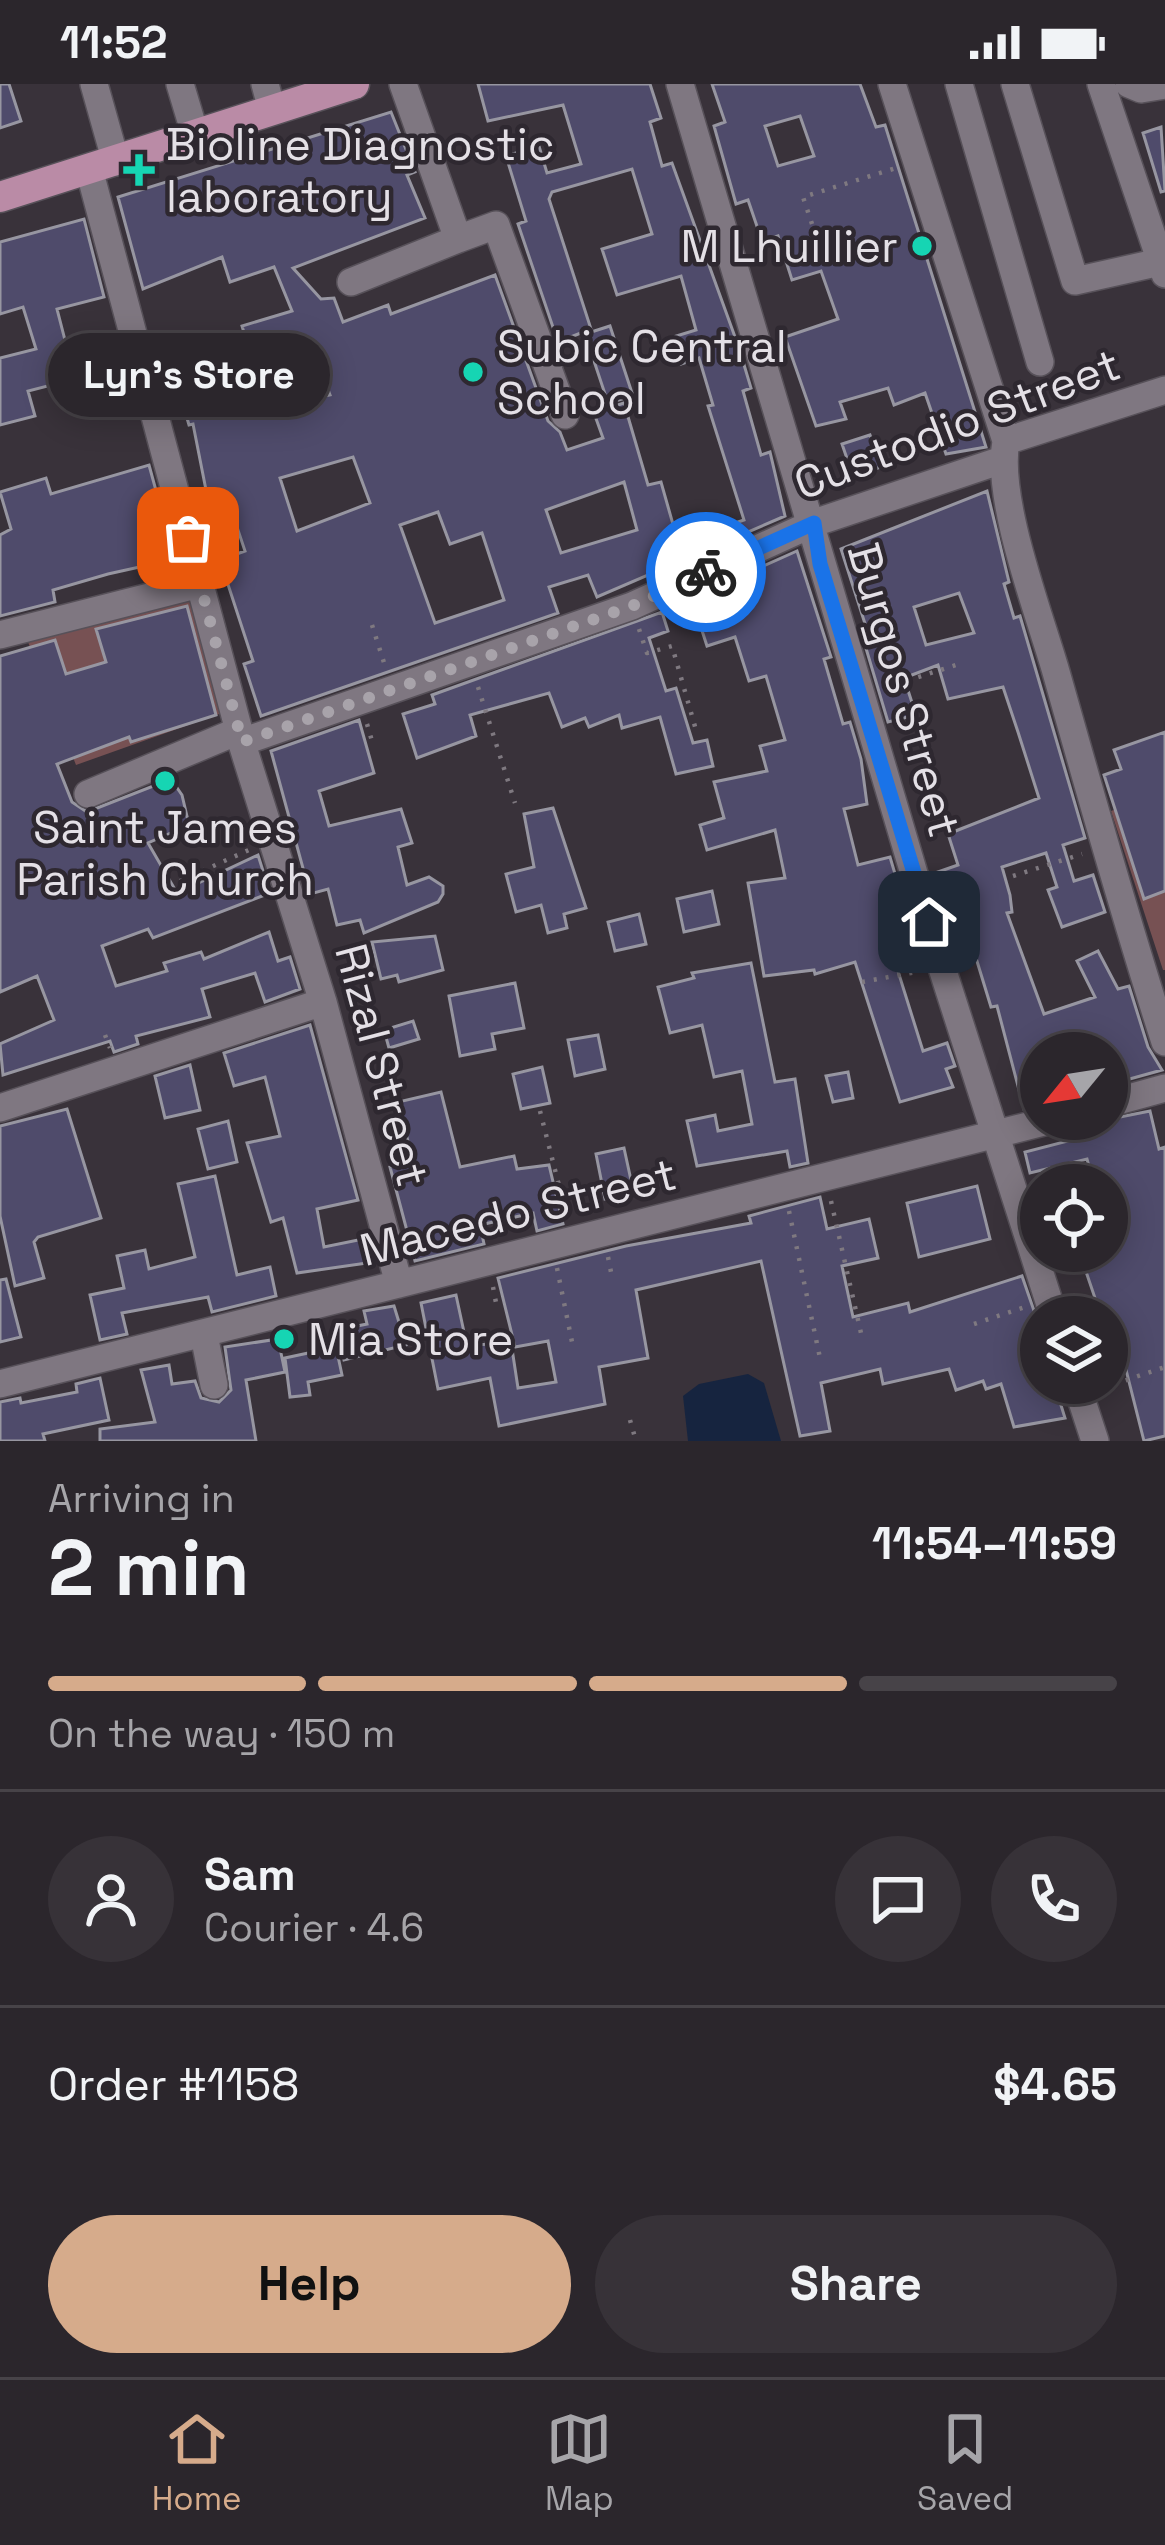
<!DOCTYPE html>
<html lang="en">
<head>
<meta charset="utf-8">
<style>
	body { margin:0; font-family:"Space Grotesk",sans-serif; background:#373238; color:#f1f3f6; height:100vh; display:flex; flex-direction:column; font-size:45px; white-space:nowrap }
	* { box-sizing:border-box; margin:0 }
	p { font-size:39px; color:#a6a5a9 }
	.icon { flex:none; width:66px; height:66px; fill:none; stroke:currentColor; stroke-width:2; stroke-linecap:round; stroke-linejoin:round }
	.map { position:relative; height:1357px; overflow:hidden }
	.drawer { display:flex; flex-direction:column; background:#2b262c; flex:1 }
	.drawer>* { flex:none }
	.needle { width:78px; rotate:240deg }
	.controls { position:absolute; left:1020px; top:948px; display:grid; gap:24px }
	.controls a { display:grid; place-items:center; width:108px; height:108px; border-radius:50%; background:#2b262c; box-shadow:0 6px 30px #0003,0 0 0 3px #474348; font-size:60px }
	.pin { position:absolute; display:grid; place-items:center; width:102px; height:102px; color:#fff; margin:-51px; border-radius:24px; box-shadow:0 6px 18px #0006 }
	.courier { position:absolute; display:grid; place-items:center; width:120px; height:120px; margin:-60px; border:9px solid #1a73e8; border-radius:50%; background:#fff; color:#222; box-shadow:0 3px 15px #0007 }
	.bubble { position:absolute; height:84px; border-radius:42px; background:#2b262c; box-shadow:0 6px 30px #0003,0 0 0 3px #474348; font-size:39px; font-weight:700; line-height:84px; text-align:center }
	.summary em { font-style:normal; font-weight:700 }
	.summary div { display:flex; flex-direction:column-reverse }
	.summary { display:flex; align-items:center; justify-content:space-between; height:204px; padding:0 48px }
	h1 { font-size:78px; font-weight:700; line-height:90px }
	.bar { display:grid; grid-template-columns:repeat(4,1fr); gap:18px 12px; align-content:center; height:144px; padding:0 48px }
	.bar i { height:15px; border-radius:9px; background:#474348 }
	.bar .selected { background:#d6ab8b }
	.bar p { grid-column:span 4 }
	.line { display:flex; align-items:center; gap:30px; padding:0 48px; border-top:3px solid #474348 }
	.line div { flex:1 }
	.round { display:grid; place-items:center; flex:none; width:126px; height:126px; border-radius:63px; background:#373238 }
	.cta { display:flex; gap:24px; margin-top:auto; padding:24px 48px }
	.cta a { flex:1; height:138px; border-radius:72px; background:#d6ab8b; color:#111; font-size:48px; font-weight:700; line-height:138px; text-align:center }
	.cta a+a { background:#373238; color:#f1f3f6 }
	.status { display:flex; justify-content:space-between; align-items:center; height:84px; padding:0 60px; background:#2b262c; direction:ltr }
	.status svg { height:33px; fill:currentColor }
	.tab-bar { display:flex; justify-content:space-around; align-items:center; height:168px; border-top:3px solid #474348; background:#2b262c; font-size:33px; color:#a6a5a9 }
	.tab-bar a { display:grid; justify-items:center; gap:6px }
	.tab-bar .selected { color:#d6ab8b }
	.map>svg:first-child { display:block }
</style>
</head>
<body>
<div class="status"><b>11:52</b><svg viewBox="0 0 49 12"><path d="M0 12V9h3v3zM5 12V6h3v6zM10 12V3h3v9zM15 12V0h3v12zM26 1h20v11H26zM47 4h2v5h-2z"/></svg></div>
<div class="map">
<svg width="1165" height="1357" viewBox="0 0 1165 1357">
	<rect width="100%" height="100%" fill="#39323a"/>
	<path fill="#775153" d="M188 510 222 629 76 681 28 558Z
		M1165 708V886H1163L1111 727Z"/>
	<path fill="#16243f" d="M748 1290 764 1299 781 1357H688L683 1312 699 1300Z"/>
	<path fill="#4f4b6b" stroke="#9796a1" stroke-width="3" fill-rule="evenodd" d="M0 0H9L21 37 0 44Z
		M478 0H650L661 34 650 38 662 82 672 79 739 264 751 304 743 307 761 371 770 368 785 432 597 513 588 491 549 503 558 529 261 632 244 580 253 577 220 476 245 467 229 419 224 420 220 407 207 411 193 340 189 341 182 317 258 295 242 242 292 227 274 183 230 198 222 173 143 205 118 113 391 28 415 88 407 91 425 134 293 184 321 215 334 214 343 238 388 221 391 230 495 191 548 337 560 348 567 366 603 354 594 329 624 319 648 401 661 398 678 458 744 436 708 322 713 321 699 274 681 280 673 253 696 246 681 192 617 211 602 165 652 150 632 85 552 108 549 115 591 245 558 258 518 140 526 137 506 72 539 62 547 89 581 80 563 21 488 37ZM312 263 330 311 284 321 271 275ZM353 373 370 419 297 447 280 394ZM624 398 637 446 561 469 546 426ZM438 428 450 460 482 449 504 516 435 539 400 441Z
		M712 0H860L876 43 885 41 986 363 946 370 925 309 894 321 888 304 840 318 846 335 816 342 785 253 838 235 821 187 792 196 778 152 762 157 748 116 736 120 714 42 725 38ZM800 32 814 72 778 82 765 42Z
		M1161 43 1165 107 1161 108 1143 49Z
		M84 135 104 213 57 225 75 295 28 307 35 332 0 341V274L36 265 23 223 0 230V158Z
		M610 242 633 312 608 319 585 250Z
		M870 351 881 383 853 392 842 360Z
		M149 381 178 487 157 493 153 480 108 490 53 506 55 518 0 532V451L11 445 0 408 46 394 51 410Z
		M987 407 1009 498 1004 500 1014 534 1020 532 1085 754 1063 761 1074 797 1093 791 1105 828 1062 843 1048 806 1057 803 1046 769 1002 783 1010 811 1012 828 1007 829 1044 930 1095 913 1077 877 1098 867 1118 905 1129 902 1148 963 1162 986 1108 1001 1107 969H1099L1097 962 1041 969V1020L1024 1025 997 922 991 923 976 874 963 878 946 811 942 812 935 789 958 781 948 750 1039 714 1018 648 1003 603 948 615 938 581 904 594 916 631 888 638 862 551 868 549 841 465ZM959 509 974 549 926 561 914 523Z
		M797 467 831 573 824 575 843 640 850 638 861 675 867 720 844 725 858 781 890 773 921 877 897 884 923 967 947 959 955 982 946 985 953 1003 900 1018 855 878 815 890 814 886 764 892 748 799 785 794 775 746 707 766 700 741 724 734 714 698 767 687 760 662 785 656 766 592 749 597 735 553 707 562 695 525 729 514 725 499Z
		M187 522 216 631 131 658 129 653 57 680 72 718 87 728 171 695 182 711 189 741 148 759 177 809 258 771 270 809 153 854 148 845 102 862 116 902 167 887 164 879 201 868 204 875 269 848 278 877 290 873 300 905 265 918 255 889 202 905 210 933 136 952 138 960 114 968 110 957 3 991 0 960 54 936 37 892 0 908V572L55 556 66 590 106 578 96 545Z
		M662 528 668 547 649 554 666 607 676 604 693 659 707 656 713 682 676 690 660 633 622 644 619 631 589 643 585 634 562 643 549 609 470 631 476 652 417 674 403 630 435 620 432 611Z
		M359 636 374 689 319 707 329 742 401 725 412 759 398 763 407 801 429 793 443 802V810L438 818 364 849 360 836 337 841 328 805 310 810 271 667Z
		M1165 648V807L1144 815 1104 691 1121 685 1114 666Z
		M553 724 586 824 564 830 567 844 548 849 541 821 516 828 506 790 534 783 524 730Z
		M712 807 719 840 684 848 677 815Z
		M639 830 646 860 615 867 608 838Z
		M435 852 443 886 399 898 397 891 381 895 372 858Z
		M751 879 775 998 795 995 808 1079 790 1083 787 1067 697 1082 687 1037 715 1031 718 1047 752 1040 742 987 714 993 702 941 670 949 658 903 694 894 692 889Z
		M515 899 524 944 492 950 495 965 460 972 449 912Z
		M413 937 419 955 389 964 384 946Z
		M310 941 358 1116 317 1125 324 1163 368 1154 374 1178 297 1189 283 1134 271 1138 247 1059 280 1052 265 993 234 1002 224 969Z
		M598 951 605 985 575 992 568 956Z
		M190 981 200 1026 165 1034 155 992Z
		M542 983 550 1019 521 1025 513 990Z
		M848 988 853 1014 833 1018 826 992Z
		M441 1008 460 1083 514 1072 517 1085 549 1081 563 1140 537 1147 533 1129 480 1141 484 1160 415 1177 390 1083 413 1077 398 1018Z
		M67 1025 101 1134 38 1153 34 1158 44 1194 15 1202 0 1132V1042Z
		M1150 1027 1159 1065 1165 1063V1352L1144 1357 1124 1278 1107 1283V1233H1094L1090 1218 1096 1217 1079 1167H1107V1101H1094L1087 1075 1030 1089 1025 1068 1068 1057 1066 1050 1092 1045 1090 1039Z
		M228 1037 237 1078 208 1085 198 1045Z
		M624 1064 634 1110 605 1115 596 1070Z
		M215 1092 237 1191 270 1183 276 1212 212 1228 208 1213 122 1229 127 1250 100 1256 90 1211 124 1204 117 1172 145 1166 149 1185 195 1173 178 1100Z
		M977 1102 990 1155 919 1173 907 1119Z
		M820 1113 827 1145 869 1135 878 1174 842 1182 853 1233 908 1219 910 1228 1022 1192 1041 1247V1307L1055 1302 1065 1334 1014 1343 1001 1300 986 1305 983 1297 956 1306 949 1285 883 1300 880 1285 821 1299 830 1347 800 1352 761 1177 636 1206 648 1274 599 1283 605 1320 499 1342 490 1294 438 1305 421 1219 456 1211 467 1262 511 1258 518 1304 556 1298 548 1257 515 1263 498 1194 626 1162 751 1139 749 1132Z
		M6 1195 21 1253 0 1258V1196Z
		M394 1222 406 1261 344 1276 337 1246 367 1240 364 1227Z
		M278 1255 285 1288 246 1296 256 1357H100V1345L155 1338 141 1286 169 1281 172 1300 195 1297 201 1314 219 1318 231 1306 225 1263Z
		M336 1263 342 1291 308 1298 310 1311 290 1313 285 1274Z
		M100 1294 109 1336 43 1350 45 1357H0V1318L20 1314 21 1319 77 1308 76 1300Z"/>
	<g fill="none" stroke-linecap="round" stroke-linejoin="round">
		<g stroke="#575159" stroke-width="30">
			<path id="minor" d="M94 0 116 78
				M180 0 195 50
				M265 0 272 26
				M403 0 458 155 496 141 565 331
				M680 0 942 884 1054 1233
				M892 0 1006 357
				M959 0 1040 278
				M1015 0 1075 197 1160 178
				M1101 0 1165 190
				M1129 0 1141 5 1165 1
				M89 85 242 658 632 522 814 439 1002 376
				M351 198 458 155
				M1165 306 1006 357C995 415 1039 529 1056 588 1091 712 1126 836 1165 958
				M0 551 200 500
				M88 710 238 647 323 918 399 1200
				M1107 1020 1165 1004
				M0 1024 323 918
				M204 1251 214 1301
				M1076 1299 1095 1357
				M0 1300 1056 1035"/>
		</g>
		<g stroke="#575159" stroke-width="33">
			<path id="major" d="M0 113 354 0"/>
		</g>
		<path stroke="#7f7980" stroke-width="4.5" stroke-dasharray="3 9" stroke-linecap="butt" d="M812 140 803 113 896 84
			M372 541 386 585
			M639 545 647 569 672 562 696 646
			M478 603 515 719
			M884 604 956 581
			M367 640 372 657
			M1013 792 1082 770
			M180 797 251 765
			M862 898 916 888
			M105 951 110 964
			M540 1027 567 1133
			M831 1117 861 1249
			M789 1127 820 1274
			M608 1173 612 1193
			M557 1184 572 1258
			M493 1203 497 1224
			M974 1240 1025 1223
			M1103 1304 1165 1283
			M630 1336 636 1357"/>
		<use href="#minor" stroke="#7f7781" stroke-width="27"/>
		<use href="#major" stroke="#ba8ba6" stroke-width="30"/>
	</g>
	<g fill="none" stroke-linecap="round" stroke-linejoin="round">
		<path stroke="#a8a3aa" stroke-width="12" stroke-dasharray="0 21.6" d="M188 454 242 658 632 522 706 488"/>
		<path stroke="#1a73e8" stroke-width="15" d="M706 488 814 439 820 480 929 838"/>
	</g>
	<g fill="#16d5b3" stroke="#2e2830" stroke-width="4.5">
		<path d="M133 68h12v12h12v12h-12v12h-12v-12h-12v-12h12z"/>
		<circle cx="922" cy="162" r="12"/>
		<circle cx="473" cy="288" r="12"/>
		<circle cx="165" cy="697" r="12"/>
		<circle cx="284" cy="1255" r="12"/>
	</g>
	<g text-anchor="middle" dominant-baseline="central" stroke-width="9" stroke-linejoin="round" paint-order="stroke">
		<g font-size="45" fill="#e4e0e6" stroke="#2e2830" text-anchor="start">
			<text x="166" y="60">Bioline Diagnostic<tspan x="166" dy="52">laboratory</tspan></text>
			<text x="898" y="162" text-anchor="end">M Lhuillier</text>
			<text x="497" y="262">Subic Central<tspan x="497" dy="52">School</tspan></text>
			<text x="165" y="743" text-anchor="middle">Saint James<tspan x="165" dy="52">Parish Church</tspan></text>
			<text x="308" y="1255">Mia Store</text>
		</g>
		<g font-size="45" fill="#e4e0e6" stroke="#2e2830">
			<text transform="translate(957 340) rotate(-21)">Custodio Street</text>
			<text transform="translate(904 606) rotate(74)">Burgos Street</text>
			<text transform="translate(382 981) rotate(75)">Rizal Street</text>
			<text transform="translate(518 1128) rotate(-14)">Macedo Street</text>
		</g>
	</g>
</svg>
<div class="controls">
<a><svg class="needle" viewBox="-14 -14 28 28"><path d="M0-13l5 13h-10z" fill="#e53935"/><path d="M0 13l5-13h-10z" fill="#a6a5a9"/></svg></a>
<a><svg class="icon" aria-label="locate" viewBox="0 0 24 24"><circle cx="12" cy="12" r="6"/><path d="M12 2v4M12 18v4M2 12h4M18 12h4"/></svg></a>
<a><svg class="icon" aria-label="layers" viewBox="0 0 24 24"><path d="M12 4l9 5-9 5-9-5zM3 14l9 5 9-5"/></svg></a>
</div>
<div class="pin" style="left:188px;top:454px;background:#ea580c"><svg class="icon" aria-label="bag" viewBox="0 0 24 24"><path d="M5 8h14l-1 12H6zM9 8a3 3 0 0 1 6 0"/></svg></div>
<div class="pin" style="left:929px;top:838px;background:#1f2937"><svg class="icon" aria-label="home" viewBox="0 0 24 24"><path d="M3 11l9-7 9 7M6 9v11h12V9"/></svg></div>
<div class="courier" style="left:706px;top:488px"><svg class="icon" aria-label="bike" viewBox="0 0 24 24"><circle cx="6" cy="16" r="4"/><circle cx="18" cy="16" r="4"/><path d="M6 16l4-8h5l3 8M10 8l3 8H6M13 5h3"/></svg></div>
<div class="bubble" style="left:48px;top:249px;width:282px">Lyn's Store</div>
</div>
<section class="drawer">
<div class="summary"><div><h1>2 min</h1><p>Arriving in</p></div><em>11:54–11:59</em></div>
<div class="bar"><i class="selected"></i><i class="selected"></i><i class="selected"></i><i></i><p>On the way · 150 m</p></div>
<div class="line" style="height:216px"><a class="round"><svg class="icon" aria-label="person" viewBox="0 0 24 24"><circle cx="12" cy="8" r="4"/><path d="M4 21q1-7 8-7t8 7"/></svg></a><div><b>Sam</b><p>Courier · 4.6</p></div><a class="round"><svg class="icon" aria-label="chat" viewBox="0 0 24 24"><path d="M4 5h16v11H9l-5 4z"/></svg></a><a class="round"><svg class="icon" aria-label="phone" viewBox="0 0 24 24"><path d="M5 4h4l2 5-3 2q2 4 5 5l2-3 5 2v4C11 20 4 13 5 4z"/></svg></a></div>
<div class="line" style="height:156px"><div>Order #1158</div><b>$4.65</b></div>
<div class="cta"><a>Help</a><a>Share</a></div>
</section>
<nav class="tab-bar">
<a class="selected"><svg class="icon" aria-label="home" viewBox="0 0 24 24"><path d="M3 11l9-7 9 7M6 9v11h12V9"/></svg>Home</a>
<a><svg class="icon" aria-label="map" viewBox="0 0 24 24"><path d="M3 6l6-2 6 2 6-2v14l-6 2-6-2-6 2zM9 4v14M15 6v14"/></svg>Map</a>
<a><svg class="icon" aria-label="saved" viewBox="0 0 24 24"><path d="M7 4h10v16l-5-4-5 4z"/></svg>Saved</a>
</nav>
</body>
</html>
